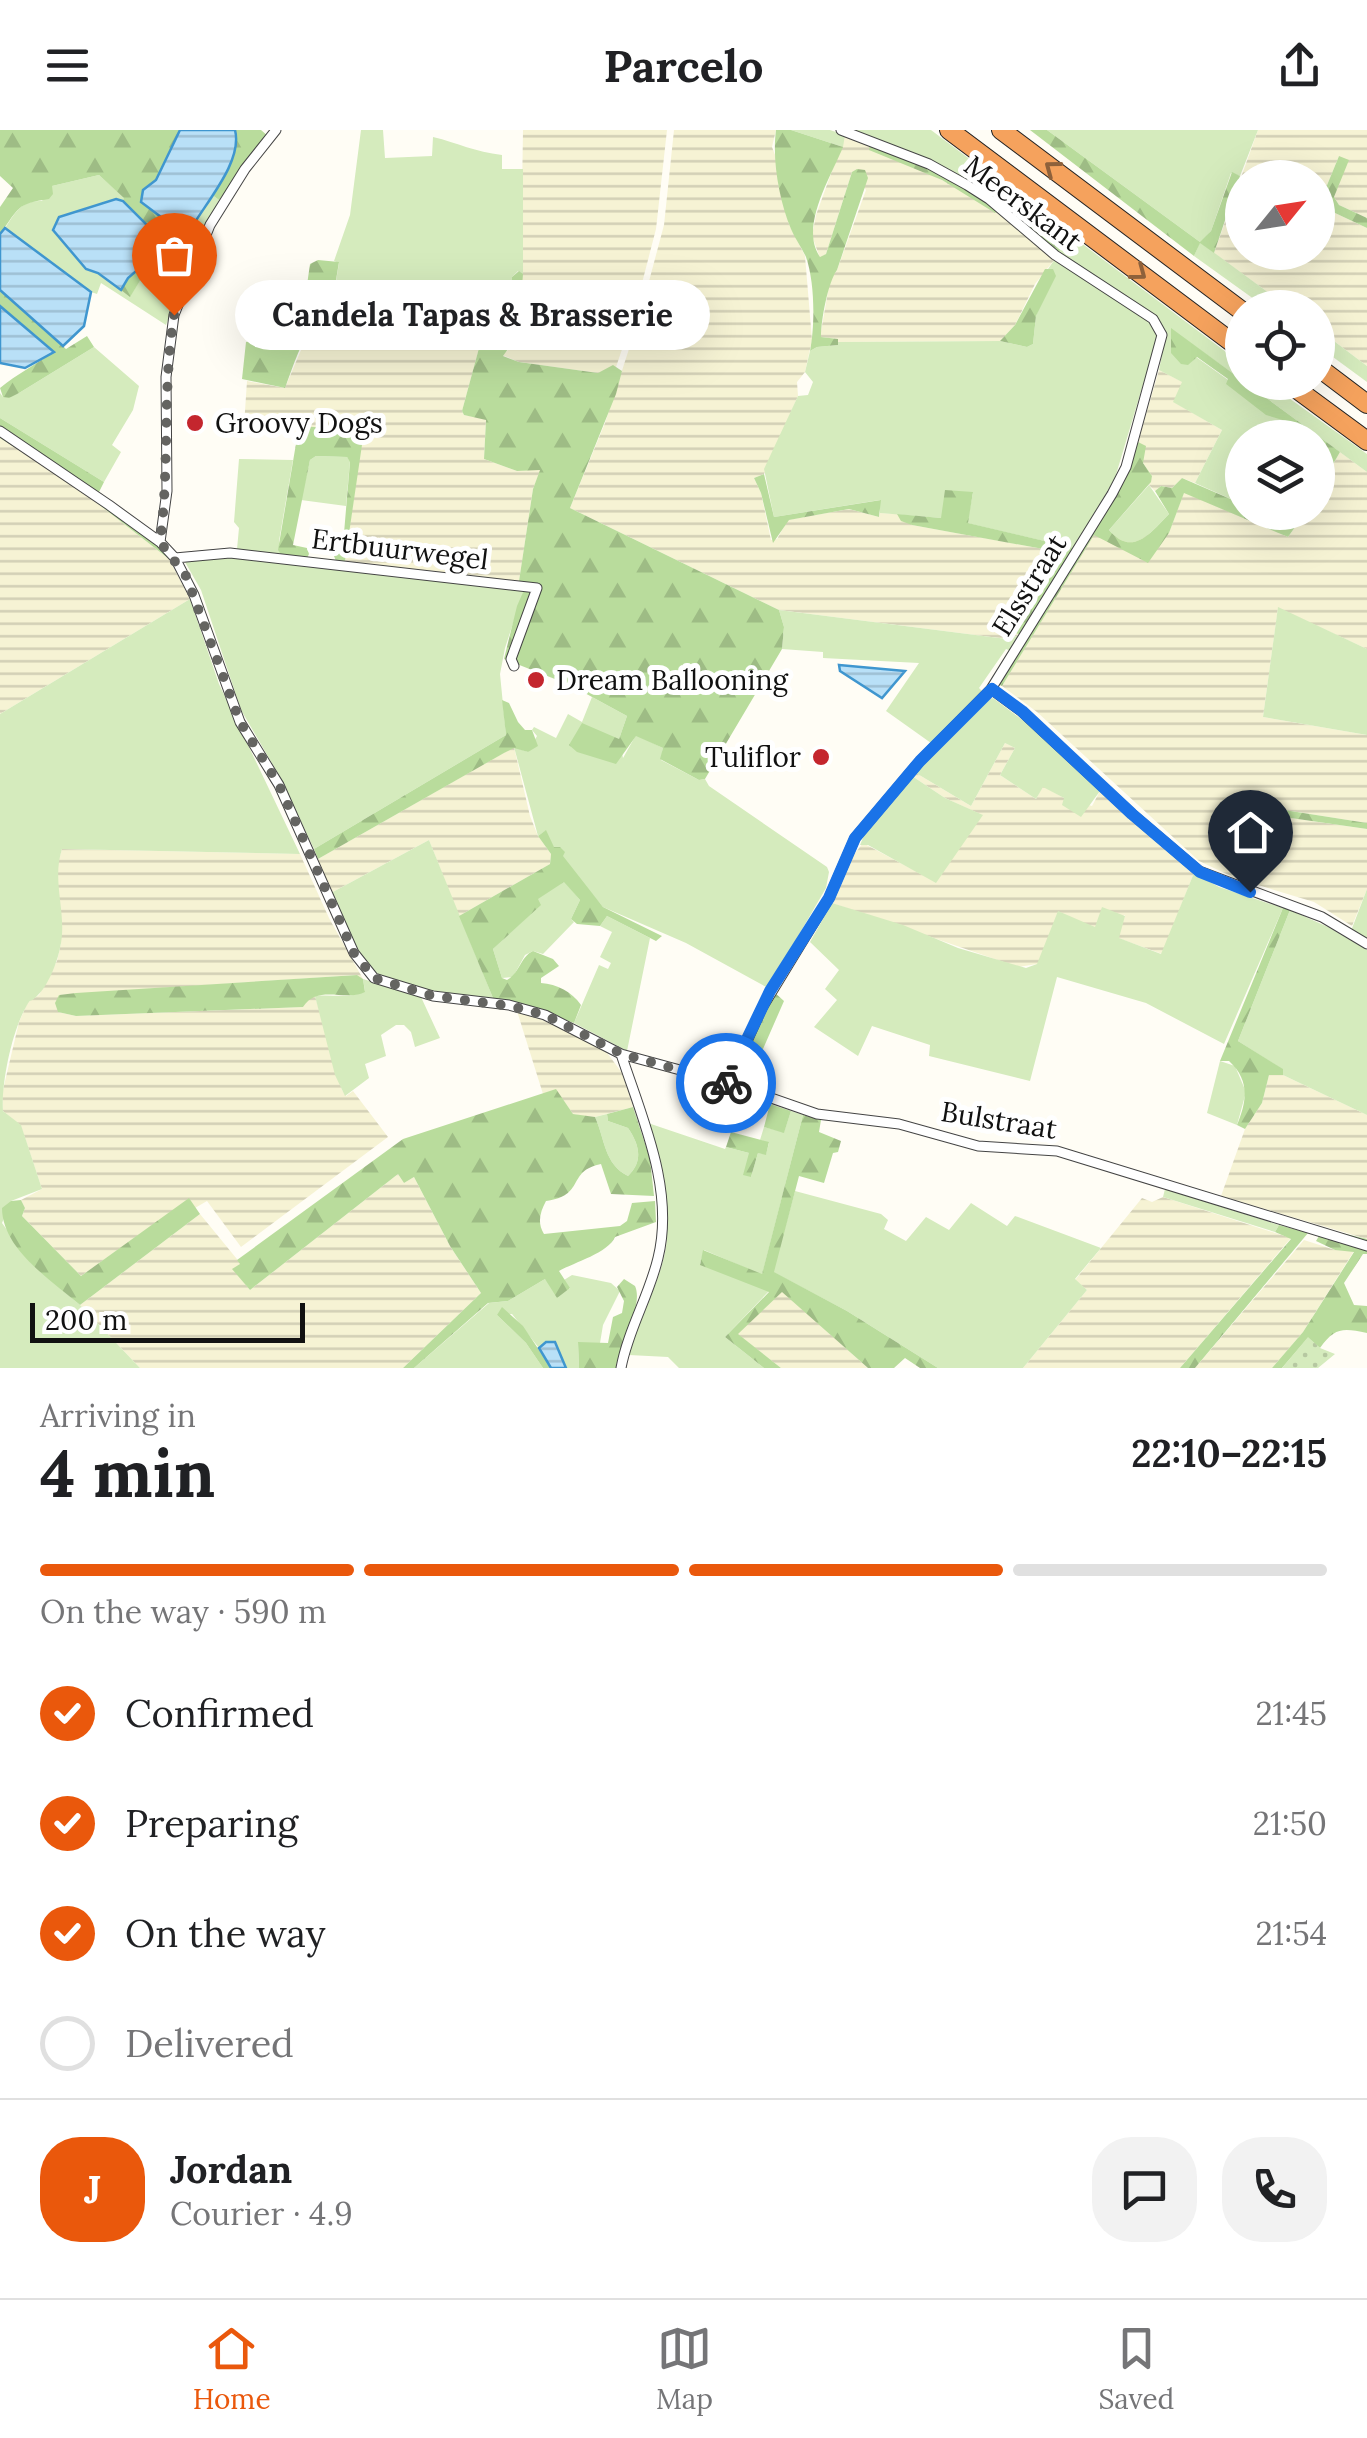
<!DOCTYPE html>
<html lang="en">
<head>
<meta charset="utf-8">
<style>
	body { margin:0; font-family:Lora,serif; background:#f2f2f2; color:#202124; height:100vh; display:flex; flex-direction:column; font-size:38px; white-space:nowrap }
	* { box-sizing:border-box; margin:0 }
	p { font-size:32px; color:#757577 }
	.icon { flex:none; width:55px; height:55px; fill:none; stroke:currentColor; stroke-width:2; stroke-linecap:round; stroke-linejoin:round }
	.map { position:relative; height:1238px; overflow:hidden }
	.details { display:flex; flex-direction:column; background:#fff; flex:1 }
	.details>* { flex:none }
	.needle { width:65px; rotate:60deg }
	.tools { position:absolute; left:1225px; top:30px; display:grid; gap:20px }
	.tools a { display:grid; place-items:center; width:110px; height:110px; border-radius:50%; background:#fff; box-shadow:0 10px 40px #0002; font-size:50px }
	.scale { position:absolute; left:30px; bottom:25px; width:275px; box-sizing:border-box; padding-left:10px; border:5px solid #111; border-top:0; font-size:28px; line-height:35px; white-space:nowrap; color:#111; -webkit-text-stroke:8px #fff; paint-order:stroke }
	.pin { position:absolute; display:grid; place-items:center; width:85px; height:85px; color:#fff; margin:-102px -42px; border-radius:50% 50% 50% 0; rotate:-45deg; box-shadow:0 0 10px #0007 }
	.pin .icon { rotate:45deg }
	.courier { position:absolute; display:grid; place-items:center; width:100px; height:100px; margin:-50px; border:8px solid #1a73e8; border-radius:50%; background:#fff; color:#222; box-shadow:0 2px 12px #0007 }
	.bubble { position:absolute; height:70px; border-radius:35px; background:#fff; box-shadow:0 10px 40px #0002; font-size:32px; font-weight:700; line-height:70px; text-align:center }
	.headline em { font-style:normal; font-weight:700 }
	.headline div { display:flex; flex-direction:column-reverse }
	.headline { display:flex; align-items:center; justify-content:space-between; height:170px; padding:0 40px }
	h1 { font-size:65px; font-weight:700; line-height:75px }
	.bar { display:grid; grid-template-columns:repeat(4,1fr); gap:15px 10px; align-content:center; height:120px; padding:0 40px }
	.bar i { height:12px; border-radius:8px; background:#e0e0e0 }
	.bar .current { background:#ea580c }
	.bar p { grid-column:span 4 }
	.line { display:flex; align-items:center; gap:25px; padding:0 40px; border-top:2px solid #e0e0e0 }
	.line div { flex:1 }
	.round { display:grid; place-items:center; flex:none; width:105px; height:105px; border-radius:40px; background:#f2f2f2 }
	ol { padding:0 40px; list-style:none }
	li { display:flex; align-items:center; gap:30px; height:110px }
	li p { margin-inline-start:auto }
	li .icon { padding:10px; border-radius:50%; background:#ea580c; color:#fff; stroke-width:4 }
	li:last-child { color:#757577 }
	li i { width:55px; height:55px; border:5px solid #e0e0e0; border-radius:50% }
	header { display:flex; justify-content:space-between; align-items:center; height:130px; padding:0 40px; background:#fff; font-size:45px; font-weight:700 }
	.tab-bar { display:flex; justify-content:space-around; align-items:center; height:140px; border-top:2px solid #e0e0e0; background:#fff; font-size:28px; color:#757577 }
	.tab-bar a { display:grid; justify-items:center; gap:5px }
	.tab-bar .current { color:#ea580c }
	.map>svg:first-child { display:block }
</style>
</head>
<body>
<header><svg class="icon" aria-label="menu" viewBox="0 0 24 24"><path d="M4 6h16M4 12h16M4 18h16"/></svg>Parcelo<svg class="icon" aria-label="share" viewBox="0 0 24 24"><path d="M12 15V3M7 8l5-5 5 5M5 13v7h14v-7"/></svg></header>
<div class="map">
<svg width="1367" height="1238" viewBox="0 0 1367 1238">
	<defs>
		<pattern id="farmland-rules" width="6" height="5" patternUnits="userSpaceOnUse" patternTransform="scale(2.5)"><rect width="6" height="5" fill="#f6f3d4"/><path d="M0 2.5h6" fill="none" stroke="#d2cfb5"/></pattern>
		<pattern id="forest-firs" width="22" height="20" patternUnits="userSpaceOnUse" patternTransform="scale(2.5)"><rect width="22" height="20" fill="#b9dc9c"/><path d="M5 1l3.5 6h-7zM16 11l3.5 6h-7z" fill="#9ebc85"/></pattern>
		<pattern id="garden-dots" width="8" height="8" patternUnits="userSpaceOnUse" patternTransform="scale(2.5)"><rect width="8" height="8" fill="#d5ebbd"/><path d="M2 2h.1M6 6h.1" fill="none" stroke="#b6c8a1" stroke-width="1.8" stroke-linecap="round"/></pattern>
		<pattern id="water-rules" width="6" height="5" patternUnits="userSpaceOnUse" patternTransform="scale(2.5)"><rect width="6" height="5" fill="#b9e0f7"/><path d="M0 2.5h6" fill="none" stroke="#9ebfd3"/></pattern>
	</defs>
	<rect width="100%" height="100%" fill="#fffdf5"/>
	<path fill="url(#farmland-rules)" d="M523 0H667L656 99 634 184 616 237 598 243 519 232 502 225 514 215 520 190Z
		M674 0H776L772 17 777 30 779 58 789 94 805 126 812 210 805 242 797 252 798 266 764 344 754 348 761 363 771 410 777 409 788 390 849 379 879 387 880 383 897 384 912 395 1066 423 1017 502 1020 505 1007 509 779 480 570 378 605 293 640 185 664 95Z
		M1258 0H1367V88L1339 75 1334 67 1340 51 1339 26 1323 65 1318 63V48H1242V122H1318V75L1367 98V236L1318 199V178L1288 177 1214 123Z
		M845 5 870 14 942 50 996 81 1055 129 1035 154 1015 195 1000 211 838 212 837 209 820 207 830 150 837 140 866 60 852 42 826 124 820 128 812 106 816 85Z
		M325 191 399 198 448 211H455L460 206 481 211 462 281 464 285 486 289 484 329 517 341 541 339 533 359 519 451 345 431 362 308 345 299 244 296 247 251 285 258 309 201Z
		M1159 240 1183 252 1174 272 1222 300 1195 353 1182 348 1172 358 1161 356 1155 361 1149 355 1152 346 1143 333V324L1138 312Z
		M0 308 74 355 169 429 190 469 0 584Z
		M1340 322 1367 342V519L1278 478 1263 587 1367 605V693L1259 676 1257 683 1367 699V759L1352 796 1314 772 1235 748 1199 731 1037 582 1002 556 1094 404 1169 403 1184 362 1288 407 1305 383 1318 382V361Z
		M1005 613 1015 618 1000 645 1036 669 1043 656 1064 668 1092 676 1100 661 1194 743 1162 824 1118 808 1125 785 1095 797 1037 834 1018 837 832 773 852 727 863 713 936 752 982 685 945 668 912 646 916 643 971 676Z
		M514 617 530 686 538 706 551 724 550 734 459 786 429 710 331 763 318 729Z
		M62 719 300 724 329 788 363 849 356 845 59 865 58 882 76 886 302 877 309 868 315 866 342 960 346 966 353 961 388 1007 241 1117 207 1071 195 1078 189 1069 81 1146 22 1086 25 1078 21 1070 42 1059 21 996 3 981 2 964 19 892 28 872 39 865 57 831 61 813 56 738Z
		M517 881 556 895 605 920 622 943 633 977 595 987 583 986 573 984 556 960 543 964Z
		M1269 945H1283L1367 985V1109L1221 1066 1245 999 1262 973Z
		M398 1044 404 1053 414 1047 450 1116 481 1163 403 1238H140L80 1175 200 1084 241 1134 233 1139 250 1160Z
		M1163 1067 1291 1108 1180 1238H1023L1087 1160 1075 1150 1142 1068 1152 1072Z
		M1304 1110 1335 1120 1354 1121 1303 1202 1272 1238H1195Z
		M782 1161 868 1238H781L737 1204Z"/>
	<path fill="#d5ebbd" d="M361 0H383L385 28 432 26 433 7C458 13 475 22 502 25V39H523V144L518 141 512 147 510 191 505 209 498 211 482 207 481 211 460 206V201L342 173 334 163 339 133 334 131 350 85Z
		M791 0H830L845 5 843 17Z
		M853 0H931L1242 234V250L1171 199 1196 227 1308 307 1242 308V374L1195 353 1222 300 1173 272 1182 252 1159 240 1165 209 1160 191 1057 123 1063 116 940 35Z
		M1047 0H1258L1240 46 1231 43 1211 101 1201 113 1288 177H1265L1194 126 1200 112Z
		M99 45 125 68 123 71 115 69 65 114 86 139 98 143 130 166 143 146 183 115 211 64 219 70 192 122 166 195 101 153 97 164 91 162 5 98C16 82 21 70 42 71L52 56Z
		M1055 129 1152 193 1157 208 1115 348 1074 418 967 393 973 363 941 388 880 383V370L774 387 764 339 798 266 808 265 813 252 805 242 810 221 817 217 838 215V212L1000 211 1027 217 1033 214 1036 186 1053 139H1048Z
		M1318 199 1367 236V252L1318 216Z
		M94 217 139 256 133 280 112 315 121 322 104 352 0 288V263L3 267 19 263Z
		M1246 253H1268L1367 324V342Z
		M316 326 347 327 350 331 346 376 301 370 310 330Z
		M239 329 293 330 279 411 282 426 237 419 239 398 234 392Z
		M1149 355 1169 384C1150 404 1132 427 1109 400Z
		M231 426 524 460 505 518 500 544 506 605 314 719 280 647 241 580 201 460 185 432Z
		M190 469 219 554 300 724 62 719C51 752 68 785 60 818 57 833 48 856 37 866 28 875 32 866 26 877 12 901 1 954 3 981L21 995 42 1059 11 1071 2 1093 31 1133 80 1175 140 1238H0V584Z
		M1278 477 1367 519V605L1263 587Z
		M779 480 1007 509 1020 505 1011 521 1006 519 979 558 982 561 931 613 886 581 919 533 823 528V522L782 519 784 497Z
		M592 567 627 586 619 609 623 628 636 605 663 618 661 630 699 650 705 649 709 656 827 737 829 742 826 758 768 858 686 813 603 777 554 718 545 701 538 706 514 617 528 622 537 606 532 600 534 597 556 608 568 584 582 592Z
		M993 568 1041 604 1100 661 1081 687 1062 675 1064 668 1043 657 1036 669 1000 645 1015 618 1005 613 971 676 916 643 986 570Z
		M912 646 945 668 983 685 936 753 868 715H860L865 703Z
		M429 710 493 868C465 865 391 859 372 839 352 820 342 788 331 763Z
		M1194 743 1219 757 1283 778 1224 914 1146 873 1057 847 1030 951 929 926 930 915 872 896 858 926 814 897 837 870 825 859 839 840 810 812 832 773 903 795 958 818 1026 838 1037 834 1058 781 1095 797 1102 777 1125 786 1119 808 1161 824Z
		M564 751 580 770 571 789 574 792 543 824 533 821 525 825 513 847 502 848 493 819 540 775 537 769Z
		M1367 759V811L1351 801Z
		M1290 780 1328 797 1367 820V985L1283 945 1282 939 1238 911Z
		M607 786 650 808 627 921 574 893 599 835 608 839 611 833 600 827 612 802 600 796Z
		M363 849 421 867 440 908 415 917 411 902 404 895H396L381 905 386 926 365 934 369 948 345 966 335 945 315 866C331 864 352 869 365 861Z
		M1220 931 1235 936 1246 962 1237 995 1207 983Z
		M791 981 803 985 762 1145 704 1120 700 1134 769 1161 725 1207 764 1238H679L668 1227 629 1225C639 1190 657 1158 665 1123 673 1081 656 1033 648 993L725 1019 726 1017 749 1023 751 1047 758 1023 766 1024 769 1013 760 1010 764 997 784 1002Z
		M607 984 608 991 628 998C639 1014 644 1031 628 1046 604 1034 605 1009 595 987Z
		M1165 1059 1279 1095 1275 1102 1163 1067Z
		M795 1061 881 1084 888 1090 884 1099 906 1111 926 1087 949 1100 971 1073 1007 1096 1015 1086 1101 1118 1075 1149 1087 1160 1023 1238H938L847 1181 773 1142Z
		M572 1145 611 1153 620 1161 603 1195 600 1213H578L579 1238H566L557 1216 543 1214 539 1218 512 1184 497 1185 526 1213 543 1238H414L489 1173 508 1171 545 1149 570 1159 564 1150Z"/>
	<path fill="url(#forest-firs)" d="M0 0H180L156 50 169 92 173 86 192 97 183 115 173 121 123 71 124 68 99 45 52 56 53 64 49 69C16 74 20 77 0 104V77L13 58 0 46Z
		M235 0H261L268 6 219 70 211 64 228 37Z
		M776 0H791L843 17C831 47 799 97 820 127L826 124 852 42 857 39 865 40 868 48 837 140C828 152 821 190 821 207L838 209V215L817 217 810 221C815 195 815 153 806 127 802 118 795 109 791 99 779 70 772 30 776 0Z
		M1030 0H1047L1200 112 1211 101 1232 42 1240 46 1214 123 1200 113 1194 126Z
		M870 14 927 37 998 79 995 83 942 50 869 20Z
		M1339 26 1349 30 1334 67 1339 75 1367 88V98L1318 75V63L1323 65Z
		M998 65 1064 116 1057 123 990 66Z
		M157 122 169 124 143 146 130 167 121 160 128 148Z
		M318 130 339 132 334 162C357 191 423 181 456 196L460 206 455 211H448C420 206 341 178 316 194 303 203 291 243 285 258L242 249 246 212 269 206C263 187 251 161 277 154L288 162 302 160 307 155 310 134Z
		M1045 139H1053L1056 146 1036 186 1033 214 1027 217 1000 211 1015 195Z
		M519 141 523 144 518 205 503 226 519 232 598 243 613 235 622 241 616 264 570 378 779 480 784 497 782 519 705 649 699 650 660 629 663 618 636 606 616 634 577 622 569 615 582 593 619 609 627 586 570 555 504 529 517 476 524 460 519 451 533 359 540 340 517 341 484 329 486 290 464 285 462 281 482 207 498 211 509 204 512 147Z
		M0 160 66 219 87 206 94 217 19 263 9 268 3 267 0 258C17 244 35 235 53 222L0 176Z
		M1171 198 1340 322 1332 336 1326 331 1318 339V308L1308 307 1286 291 1266 285 1226 254 1228 249 1197 227 1188 235 1181 234 1171 223Z
		M0 288 104 352 99 362 154 405 169 429 74 355 0 308Z
		M299 296 345 299 363 308 345 431H336L334 426 343 415 350 332 347 327 316 326 310 330 293 415 307 418 309 424 307 428 282 426 278 420Z
		M1138 312 1146 316 1143 333 1152 346 1151 352 1109 400C1132 427 1150 404 1169 384L1155 361 1161 356 1172 358 1182 348 1242 374V382L1274 385 1305 383 1288 407 1184 363 1169 403 1148 433 1094 405 1002 556 997 554 1124 352Z
		M764 344 774 387 881 370 879 387 849 379 789 390 773 413 761 363 754 348Z
		M945 360 973 362 968 393 1074 418 1020 505 1016 503 1065 423 912 395 901 391 897 384 941 388Z
		M502 570 509 573 518 592 525 600H532L538 616 528 622 514 618 504 623 318 729 314 719 506 605Z
		M1258 676 1367 693V699L1257 683Z
		M546 700 554 717H560L565 722 563 726 603 777 662 806 656 811 607 786 600 796 577 794 571 789 580 770 564 752 538 769 541 775 493 819 502 848 507 850C520 843 520 827 533 821L553 829 559 836 541 848V853C557 854 572 862 581 875L574 893 516 872 493 868 459 786 550 734 551 724 538 706Z
		M1283 778 1290 780 1238 911 1283 939V945H1269L1262 973 1245 999 1237 995C1247 971 1250 950 1229 931H1220Z
		M357 845 363 849 365 862C345 872 318 854 303 877L76 886 58 882 55 873 59 865 76 863Z
		M774 862 784 871 756 935 739 942Z
		M556 959 573 984 595 987C605 1009 604 1034 628 1046 644 1031 639 1014 628 998L608 991 607 984 633 977 650 1029 654 1066 611 1064 601 1034C566 1041 586 1066 546 1071 540 1082 537 1093 544 1104L620 1096 627 1091 632 1073 655 1071 656 1092 615 1107C608 1123 575 1132 559 1141L570 1158 557 1168 545 1149 508 1171 488 1173 414 1238H403L481 1163 450 1116 414 1047 404 1053 398 1044 250 1160 232 1139 240 1134 237 1130 403 1009Z
		M770 974 791 981 784 1003 764 997Z
		M803 985 821 990 819 1002 841 1011 838 1022 833 1023 824 1053 799 1046 774 1142 847 1181 938 1238H920L905 1228 894 1238H868L782 1162 738 1204 781 1238H764L725 1207 769 1162 700 1135 703 1120 762 1144Z
		M731 1002 769 1012 766 1025 758 1023 751 1047 743 1045 749 1023 726 1017Z
		M189 1068 200 1084 80 1175C51 1150 2 1119 2 1078L11 1071 21 1070 25 1078 22 1086 81 1146Z
		M1279 1095 1308 1103 1195 1238H1180L1291 1109 1275 1102Z
		M1342 1103 1367 1109V1124H1363L1344 1153 1354 1175 1367 1176V1203C1343 1198 1335 1197 1320 1218L1308 1208 1282 1238H1272L1303 1202 1354 1122 1335 1120 1316 1111 1319 1106 1340 1110Z
		M624 1149 635 1156C644 1176 619 1214 616 1238H579L578 1212 608 1213 613 1187 622 1183 624 1171 617 1157Z
		M502 1177 523 1196 551 1238H543L526 1213 497 1185Z"/>
	<path fill="url(#garden-dots)" d="M1308 1207 1320 1218 1335 1224 1318 1238H1282Z"/>
	<path fill="url(#water-rules)" stroke="#3f96cf" stroke-width="2.5" d="M180 0H235C243 31 207 71 192 97L174 87 169 93 141 72 143 60 156 50Z
		M116 69 123 71 173 121 157 123 128 148 121 160 98 143 86 139 53 100 59 87Z
		M5 98 91 162 84 196 63 216 0 160V104Z
		M0 176 54 222 25 238 0 233Z
		M839 535 905 541 882 568 840 541Z
		M546 1212H555L566 1238H551L539 1218Z"/>
	<g fill="none" stroke-linecap="round" stroke-linejoin="round">
		<g stroke="#444" stroke-width="11">
			<path id="minor" d="M0 301 109 375 160 412 175 428 194 465 240 592 279 655 354 823 374 848 433 866 509 875 545 885 621 924C642 988 675 1060 658 1128 649 1166 628 1200 621 1238
				M160 412 167 361 166 247 174 185 210 95 245 39 276 0
				M175 428 230 423 537 458 511 529 514 536
				M991 559 1021 581 1132 684 1199 741 1322 787 1367 814
				M621 924 728 953 817 984 899 994 978 1016 1057 1021 1367 1116
				M728 953 762 878 829 768 855 708 920 631 991 559 1112 364 1126 337 1162 205 1153 189 1055 125 989 69 967 55 929 34 841 0"/>
		</g>
		<g stroke="#222" stroke-width="20">
			<path id="motorway" d="M949 0 1242 220
				M1001 0 1242 181
				M1318 237 1367 274
				M1287 252 1367 311"/>
		</g>
		<use href="#minor" stroke="#fff" stroke-width="9"/>
		<use href="#motorway" stroke="#f5a25d" stroke-width="18"/>
	</g>
	<defs><path id="oneway-chevron" d="M-2-3.5L2.5 0L-2 3.5" fill="none" stroke-width="1.6" stroke-linecap="round" stroke-linejoin="round" transform="scale(2.5)"/></defs>
	<g stroke="#8e613b">
		<use href="#oneway-chevron" transform="translate(1052 38) rotate(-143)"/>
		<use href="#oneway-chevron" transform="translate(1139 143) rotate(37)"/>
	</g>
	<g fill="none" stroke-linecap="round" stroke-linejoin="round">
		<path stroke="#646461" stroke-width="10" stroke-dasharray="0 18" d="M174 185C162 261 170 337 160 412L186 446 240 592 279 655 354 823 374 848 433 866 510 876 545 885 622 924 726 953"/>
		<path stroke="#1a73e8" stroke-width="12" d="M726 953 770 861 829 768 855 708 920 631 992 559 1022 581 1132 684 1200 742 1250 762"/>
	</g>
	<g fill="#c4262e" stroke="#fff" stroke-width="4">
		<circle cx="195" cy="293" r="10"/>
		<circle cx="536" cy="550" r="10"/>
		<circle cx="821" cy="627" r="10"/>
	</g>
	<g text-anchor="middle" dominant-baseline="central" stroke-width="10" stroke-linejoin="round" paint-order="stroke">
		<g font-size="28" fill="#111" stroke="#fff">
			<text transform="translate(1023 73) rotate(37)">Meerskant</text>
			<text transform="translate(400 419) rotate(7)">Ertbuurwegel</text>
			<text transform="translate(1029 455) rotate(-58)">Elsstraat</text>
			<text transform="translate(999 990) rotate(9)">Bulstraat</text>
		</g>
		<g font-size="28" fill="#111" stroke="#fff" text-anchor="start">
			<text x="215" y="293">Groovy Dogs</text>
			<text x="556" y="550">Dream Ballooning</text>
			<text x="801" y="627" text-anchor="end">Tuliflor</text>
		</g>
	</g>
</svg>
<div class="tools">
<a><svg class="needle" viewBox="-14 -14 28 28"><path d="M0-13l5 13h-10z" fill="#e53935"/><path d="M0 13l5-13h-10z" fill="#757577"/></svg></a>
<a><svg class="icon" aria-label="locate" viewBox="0 0 24 24"><circle cx="12" cy="12" r="6"/><path d="M12 2v4M12 18v4M2 12h4M18 12h4"/></svg></a>
<a><svg class="icon" aria-label="layers" viewBox="0 0 24 24"><path d="M12 4l9 5-9 5-9-5zM3 14l9 5 9-5"/></svg></a>
</div>
<div class="scale">200 m</div>
<div class="pin" style="left:174px;top:185px;background:#ea580c"><svg class="icon" aria-label="bag" viewBox="0 0 24 24"><path d="M5 8h14l-1 12H6zM9 8a3 3 0 0 1 6 0"/></svg></div>
<div class="pin" style="left:1250px;top:762px;background:#1f2937"><svg class="icon" aria-label="home" viewBox="0 0 24 24"><path d="M3 11l9-7 9 7M6 9v11h12V9"/></svg></div>
<div class="courier" style="left:726px;top:953px"><svg class="icon" aria-label="bike" viewBox="0 0 24 24"><circle cx="6" cy="16" r="4"/><circle cx="18" cy="16" r="4"/><path d="M6 16l4-8h5l3 8M10 8l3 8H6M13 5h3"/></svg></div>
<div class="bubble" style="left:235px;top:150px;width:475px">Candela Tapas &amp; Brasserie</div>
</div>
<section class="details">
<div class="headline"><div><h1>4 min</h1><p>Arriving in</p></div><em>22:10–22:15</em></div>
<div class="bar"><i class="current"></i><i class="current"></i><i class="current"></i><i></i><p>On the way · 590 m</p></div>
<ol>
<li><svg class="icon" aria-label="check" viewBox="0 0 24 24"><path d="M5 12l5 5 9-10"/></svg>Confirmed<p>21:45</p></li>
<li><svg class="icon" aria-label="check" viewBox="0 0 24 24"><path d="M5 12l5 5 9-10"/></svg>Preparing<p>21:50</p></li>
<li><svg class="icon" aria-label="check" viewBox="0 0 24 24"><path d="M5 12l5 5 9-10"/></svg>On the way<p>21:54</p></li>
<li><i></i>Delivered</li>
</ol>
<div class="line" style="height:180px"><b class="round" style="background:#ea580c;color:#fff">J</b><div><b>Jordan</b><p>Courier · 4.9</p></div><a class="round"><svg class="icon" aria-label="chat" viewBox="0 0 24 24"><path d="M4 5h16v11H9l-5 4z"/></svg></a><a class="round"><svg class="icon" aria-label="phone" viewBox="0 0 24 24"><path d="M5 4h4l2 5-3 2q2 4 5 5l2-3 5 2v4C11 20 4 13 5 4z"/></svg></a></div>
</section>
<nav class="tab-bar">
<a class="current"><svg class="icon" aria-label="home" viewBox="0 0 24 24"><path d="M3 11l9-7 9 7M6 9v11h12V9"/></svg>Home</a>
<a><svg class="icon" aria-label="map" viewBox="0 0 24 24"><path d="M3 6l6-2 6 2 6-2v14l-6 2-6-2-6 2zM9 4v14M15 6v14"/></svg>Map</a>
<a><svg class="icon" aria-label="saved" viewBox="0 0 24 24"><path d="M7 4h10v16l-5-4-5 4z"/></svg>Saved</a>
</nav>
</body>
</html>
